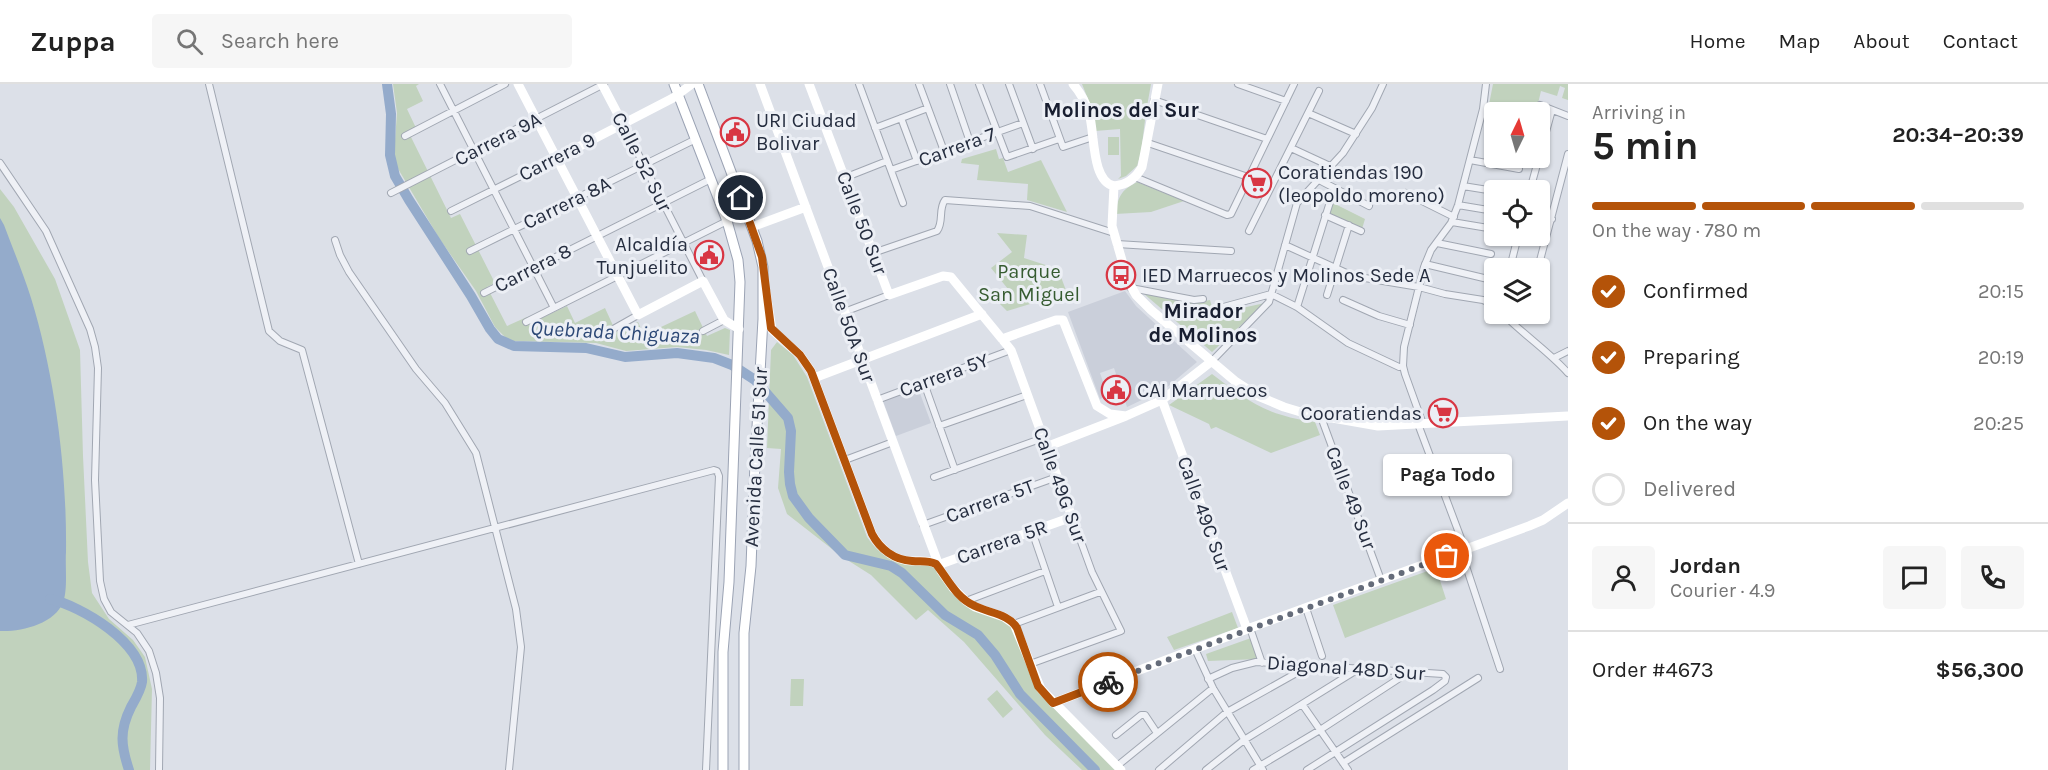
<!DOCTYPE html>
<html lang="en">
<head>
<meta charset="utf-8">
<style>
	body { margin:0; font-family:Karla,sans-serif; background:#f6f6f6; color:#222; height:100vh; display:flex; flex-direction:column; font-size:22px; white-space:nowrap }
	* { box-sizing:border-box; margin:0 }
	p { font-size:20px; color:#767676 }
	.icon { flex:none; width:33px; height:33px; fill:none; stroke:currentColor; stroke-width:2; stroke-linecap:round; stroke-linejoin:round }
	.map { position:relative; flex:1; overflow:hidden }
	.panel { display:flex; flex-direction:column; background:#fff; width:480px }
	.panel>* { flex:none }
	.needle { width:39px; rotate:5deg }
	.fabs { position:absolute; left:1484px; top:18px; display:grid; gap:12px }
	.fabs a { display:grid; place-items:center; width:66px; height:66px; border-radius:6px; background:#fff; box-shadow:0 2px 4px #0004; font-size:30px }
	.pin { position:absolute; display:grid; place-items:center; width:51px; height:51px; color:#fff; margin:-26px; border:3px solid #fff; border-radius:50%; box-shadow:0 2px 6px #0007 }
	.courier { position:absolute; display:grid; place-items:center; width:60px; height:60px; margin:-30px; border:4px solid #b45309; border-radius:50%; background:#fff; color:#222; box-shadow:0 2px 8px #0007 }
	.bubble { position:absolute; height:42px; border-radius:6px; background:#fff; box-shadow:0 2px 4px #0004; font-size:20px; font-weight:700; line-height:42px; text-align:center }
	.headline em { font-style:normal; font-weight:700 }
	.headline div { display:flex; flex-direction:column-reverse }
	.headline { display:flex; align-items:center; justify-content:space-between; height:102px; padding:0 24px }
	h1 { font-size:39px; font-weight:700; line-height:45px }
	.bar { display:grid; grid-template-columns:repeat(4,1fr); gap:9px 6px; align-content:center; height:72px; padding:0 24px }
	.bar i { height:8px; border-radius:4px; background:#e0e0e0 }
	.bar .active { background:#b45309 }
	.bar p { grid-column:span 4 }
	.line { display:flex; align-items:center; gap:15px; padding:0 24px; border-top:2px solid #e0e0e0 }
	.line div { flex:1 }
	.round { display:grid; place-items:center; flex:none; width:63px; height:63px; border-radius:6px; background:#f6f6f6 }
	ol { padding:0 24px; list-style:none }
	li { display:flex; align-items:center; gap:18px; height:66px }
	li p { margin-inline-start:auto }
	li .icon { padding:6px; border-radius:50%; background:#b45309; color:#fff; stroke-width:4 }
	li:last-child { color:#767676 }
	li i { width:33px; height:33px; border:3px solid #e0e0e0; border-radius:50% }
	header { display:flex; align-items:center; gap:36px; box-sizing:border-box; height:84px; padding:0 30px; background:#fff; border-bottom:2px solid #e0e0e0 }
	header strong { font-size:28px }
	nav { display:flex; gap:33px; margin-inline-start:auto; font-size:21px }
	.search { width:420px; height:54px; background:#f6f6f6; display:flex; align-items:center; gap:15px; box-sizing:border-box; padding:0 21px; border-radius:6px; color:#767676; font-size:22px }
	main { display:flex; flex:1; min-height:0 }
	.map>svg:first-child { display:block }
</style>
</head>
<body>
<header>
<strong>Zuppa</strong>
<div class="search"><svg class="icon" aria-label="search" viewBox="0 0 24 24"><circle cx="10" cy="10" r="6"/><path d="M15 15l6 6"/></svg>Search here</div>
<nav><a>Home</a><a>Map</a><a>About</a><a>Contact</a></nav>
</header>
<main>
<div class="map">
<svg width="1568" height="686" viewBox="0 0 1568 686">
	<rect width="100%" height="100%" fill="#dce0e8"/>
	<path fill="#cacfda" d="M1125 207 1136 222 1197 278 1165 305 1127 323 1114 284 1100 289 1108 312 1100 315 1068 228Z
		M918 304 931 339 896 352 883 317Z"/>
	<path fill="#c1d2bd" d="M393 0H419L416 2 423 17 407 25 416 44 409 49 451 134 460 130 495 199 487 203 507 242 527 233 531 239 567 222 575 239 605 224 616 248 638 238 644 251 695 227 707 252 725 244 730 246 729 271 706 266 677 263 626 267 596 259 513 257 506 254 495 243 476 207 439 154 397 83 394 70 397 29Z
		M1082 0H1151L1146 28 1141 69 1137 82 1126 92 1118 95 1121 92 1120 45 1095 47 1090 20Z
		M1493 0H1568V16L1562 14 1565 4 1560 2 1557 12 1541 7 1536 28H1494V43L1485 41Z
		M1108 53H1119V71H1108Z
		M996 65 999 75 1003 74 1008 88 1041 76 1067 128 1027 116 1028 100 977 96 979 81 961 79 962 75Z
		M1137 98 1184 117 1151 128 1115 130C1119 112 1120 107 1137 98Z
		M0 105 14 123 55 195 80 266 83 372 88 478 92 509 109 535 133 556 145 573 152 605 150 686H0Z
		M1333 119 1365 135 1362 145 1329 130Z
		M997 149 1027 151 1024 174 1058 185 1067 209 1007 227 995 215 1008 205 991 184 1012 168Z
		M1143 209 1193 219 1210 216 1214 230 1265 219 1212 268Z
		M777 258 793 271 807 293 867 453C888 484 905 470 933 483L950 505 1013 543 1031 592 1116 686H1082L1045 651 964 558 928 526 916 536 871 491 841 472 787 430 778 404 781 365 767 364 771 266Z
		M1212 290C1233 306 1256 324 1282 331 1293 335 1304 336 1315 338L1320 351 1271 369 1216 343 1211 345 1209 340 1169 321Z
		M1436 484 1446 515 1345 554 1333 521Z
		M1232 528 1238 544 1174 566 1167 553Z
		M1251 554 1259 575 1208 577 1206 570Z
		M791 595H804L803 622H790Z
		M997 606 1013 625 1003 634 987 615Z"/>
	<path fill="#94abcb" d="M0 134 4 141C13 165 23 189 31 214 55 292 67 386 66 468 65 481 68 506 63 518 55 540 21 548 0 547Z"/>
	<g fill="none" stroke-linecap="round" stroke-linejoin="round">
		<path stroke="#94abcb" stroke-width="10" d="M387 0 391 30 390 71 395 92 409 116 471 212 490 245 498 255 514 262 586 264 625 273 677 269 714 274 732 281 755 296 788 334 791 347 789 388 790 400 793 412 809 434 845 471 891 482 902 489 945 531 978 551 995 571 1020 610 1095 686
			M50 515C81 522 145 559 142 598 141 606 135 616 131 623 119 647 121 662 129 686"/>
		<g stroke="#a1a7b2" stroke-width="8">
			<path id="street" d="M209 0 269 247 280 257 302 266 359 480
				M440 0 554 224
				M859 0 903 119
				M919 0 944 67
				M950 0 970 58
				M979 0 1007 73 1059 55
				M1009 0 1033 65
				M1040 0 1063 63 1093 53
				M1238 0 1286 17
				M1154 16 1267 55
				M1540 21 1568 32
				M1308 29 1356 50
				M901 34 917 77
				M623 40 703 197
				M875 44 928 24
				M405 52 505 0
				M1148 59 1248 93
				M1291 64 1332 83
				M1470 76 1519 85
				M0 79 46 147 90 245 95 263 98 284 95 396 100 497 104 515 111 528 137 549 149 567 156 589 160 614 159 686
				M891 86 1023 39
				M1135 93 1227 131 1231 130 1294 0
				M844 94 887 77
				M1319 96 1369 122
				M1463 102 1494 107
				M1530 106 1552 26
				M391 109 604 0
				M1406 109 1454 133
				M1458 121 1494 127
				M451 127 557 74
				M1325 131 1361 147
				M1539 132 1552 135
				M1452 138 1494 145
				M1249 147 1319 7
				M335 156 340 171 349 188 416 285 445 319 476 369 516 525 521 563 509 686
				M1437 159 1491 170
				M1117 160 1231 167
				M1285 161 1353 192 1419 203 1445 210 1483 216 1494 221
				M470 167 696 55
				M873 169 937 147C944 138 938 125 945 116L1030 122 1114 149
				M1425 180 1492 196
				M1510 184 1518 152
				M1538 184 1568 70
				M1131 204 1194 216 1203 215
				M484 209 711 95
				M1327 211 1349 141
				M1343 216 1379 232 1410 241
				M1297 223 1330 118
				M1216 225 1271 210 1297 223 1348 259 1399 283 1403 282
				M844 228 889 211
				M1503 230C1524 251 1548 267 1568 289
				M1505 231 1512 233 1525 232 1526 230
				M526 238 727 137
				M615 244 638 231
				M703 247 724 236
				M1554 274 1568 267
				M1212 277 1269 218 1297 119 1343 69 1372 24 1383 0
				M924 299 955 386
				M877 316 1011 266
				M1321 333 1381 496
				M1418 340 1465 465
				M1423 340 1405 290 1403 282 1404 263 1424 183 1431 166 1451 139 1458 121 1483 25 1486 0
				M939 342 1027 311
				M845 376 893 358
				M934 393 1043 354
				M923 441 1057 393
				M1032 447 1058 523
				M1461 467 1500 585
				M966 517 1045 487
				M1306 524 1322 572
				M1014 540 1100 508
				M128 541 714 386 717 387 719 392 706 686
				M1250 544 1262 579
				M1195 565 1213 604 1263 686
				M1030 580 1121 547 1092 488 1072 433
				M1208 595 1232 584 1256 578 1443 590 1446 593 1445 597 1433 606 1307 686
				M1302 620 1348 686
				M1116 651 1141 631H1145L1157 649
				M1343 679 1478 594
				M1117 682 1213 604
				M1159 686 1227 628 1309 582
				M1206 686 1244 656 1360 584
				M1253 686 1320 646 1409 588"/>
		</g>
		<g stroke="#9ba3b4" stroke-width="11">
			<path id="primary" d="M674 0 727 137 738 176 740 198 729 498 723 568V686
				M698 0 757 157 763 183V235L755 379 751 482 744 549V686"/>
		</g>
		<use href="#street" stroke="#eff1f6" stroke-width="6"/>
		<path stroke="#fff" stroke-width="9" d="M518 0 638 231 703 197 724 236 739 245
			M602 0 623 40
			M760 0 941 487 953 504 966 517 975 523 1004 533 1014 540 1041 605 1121 686
			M1073 0C1080 8 1086 19 1089 29 1095 48 1091 97 1114 102
			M557 74 673 14 692 0
			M1114 102 1112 142 1128 197 1136 211 1151 226 1235 297 1258 312 1284 323 1304 329 1378 342 1568 332
			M1114 102C1126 101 1136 94 1142 83L1158 0
			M752 143 806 123
			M766 208 772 246 800 271 811 287 872 450C881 466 896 478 915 477 924 477 930 476 938 481L1072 433 1011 266 951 193 943 192 889 211 809 0
			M1002 255 1056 236H1063L1097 322 1110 330 1126 332
			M814 294 982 230
			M1162 316 1247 545
			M1046 363 1126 332 1162 316 1212 277
			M1053 619 1250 544 1529 442 1543 436 1568 419"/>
		<use href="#primary" stroke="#fff" stroke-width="9"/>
	</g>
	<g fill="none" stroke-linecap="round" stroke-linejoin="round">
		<path stroke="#656c7a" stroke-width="6" stroke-dasharray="0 10.8" d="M1108 598 1447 472"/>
		<path stroke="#b45309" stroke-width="8" d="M741 114 762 173 771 244 800 271 811 287 872 450C880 465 894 476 912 477 921 478 927 476 936 480 948 495 956 514 975 522 989 529 1009 530 1017 544L1038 602 1053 619 1108 598"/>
	</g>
	<defs>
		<g id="civic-ring" transform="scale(1.5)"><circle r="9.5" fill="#eceff5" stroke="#d83643" stroke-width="1.5"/><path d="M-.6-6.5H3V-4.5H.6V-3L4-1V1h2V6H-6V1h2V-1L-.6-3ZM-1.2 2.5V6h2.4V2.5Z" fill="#d83643"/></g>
		<g id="supermarket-ring" transform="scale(1.5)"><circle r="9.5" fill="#eceff5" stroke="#d83643" stroke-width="1.5"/><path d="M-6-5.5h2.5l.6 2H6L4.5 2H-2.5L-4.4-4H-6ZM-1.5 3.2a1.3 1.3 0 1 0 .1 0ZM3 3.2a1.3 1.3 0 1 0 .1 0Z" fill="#d83643"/></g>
		<g id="bus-ring" transform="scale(1.5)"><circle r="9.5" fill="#eceff5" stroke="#d83643" stroke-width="1.5"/><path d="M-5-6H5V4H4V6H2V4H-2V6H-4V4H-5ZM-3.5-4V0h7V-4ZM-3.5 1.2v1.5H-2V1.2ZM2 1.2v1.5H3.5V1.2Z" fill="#d83643"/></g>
	</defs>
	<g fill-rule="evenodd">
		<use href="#civic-ring" x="735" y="48"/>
		<use href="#supermarket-ring" x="1257" y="99"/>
		<use href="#civic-ring" x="709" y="171"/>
		<use href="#bus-ring" x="1121" y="191"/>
		<use href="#civic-ring" x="1116" y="306"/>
		<use href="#supermarket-ring" x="1443" y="329"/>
	</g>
	<g text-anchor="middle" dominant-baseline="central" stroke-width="6" stroke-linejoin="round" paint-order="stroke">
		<g font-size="20" fill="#252d3f" stroke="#eceff5" text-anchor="start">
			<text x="756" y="36">URI Ciudad<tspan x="756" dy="23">Bolivar</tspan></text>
			<text x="1278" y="88">Coratiendas 190<tspan x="1278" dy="23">(leopoldo moreno)</tspan></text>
			<text x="688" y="160" text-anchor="end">Alcaldía<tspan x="688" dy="23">Tunjuelito</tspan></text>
			<text x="1142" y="191">IED Marruecos y Molinos Sede A</text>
			<text x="1137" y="306">CAI Marruecos</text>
			<text x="1422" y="329" text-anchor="end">Cooratiendas</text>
		</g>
		<g font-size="20" fill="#252d3f" stroke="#eceff5">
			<text transform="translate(498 55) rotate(-27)">Carrera 9A</text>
			<text transform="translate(957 63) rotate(-20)">Carrera 7</text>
			<text transform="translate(557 73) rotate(-27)">Carrera 9</text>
			<text transform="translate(642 78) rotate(63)">Calle 52 Sur</text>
			<text transform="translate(567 119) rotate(-26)">Carrera 8A</text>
			<text transform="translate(862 139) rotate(69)">Calle 50 Sur</text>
			<text transform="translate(533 184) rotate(-27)">Carrera 8</text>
			<text transform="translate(849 241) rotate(70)">Calle 50A Sur</text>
			<text transform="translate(944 291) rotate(-20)">Carrera 5Y</text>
			<text transform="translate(756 373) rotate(-87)">Avenida Calle 51 Sur</text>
			<text transform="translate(1060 401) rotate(70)">Calle 49G Sur</text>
			<text transform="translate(1351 414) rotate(69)">Calle 49 Sur</text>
			<text transform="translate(990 417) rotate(-20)">Carrera 5T</text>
			<text transform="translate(1204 430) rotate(70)">Calle 49C Sur</text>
			<text transform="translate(1002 458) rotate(-20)">Carrera 5R</text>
			<text transform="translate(1346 584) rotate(4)">Diagonal 48D Sur</text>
		</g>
		<g font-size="20" fill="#365c31" stroke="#eceff5">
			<text x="1029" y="187">Parque<tspan x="1029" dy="23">San Miguel</tspan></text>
		</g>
		<g font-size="21" font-weight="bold" fill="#181e30" stroke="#eceff5">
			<text x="1121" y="26">Molinos del Sur</text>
			<text x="1203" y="227">Mirador<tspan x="1203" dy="24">de Molinos</tspan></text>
		</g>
		<g font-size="21" font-style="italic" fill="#2c4876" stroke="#eceff5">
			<text transform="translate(615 248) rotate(3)">Quebrada Chiguaza</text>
		</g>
	</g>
</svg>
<div class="fabs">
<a><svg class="needle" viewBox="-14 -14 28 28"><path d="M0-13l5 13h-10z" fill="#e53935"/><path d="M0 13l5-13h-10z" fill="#767676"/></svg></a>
<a><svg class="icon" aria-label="locate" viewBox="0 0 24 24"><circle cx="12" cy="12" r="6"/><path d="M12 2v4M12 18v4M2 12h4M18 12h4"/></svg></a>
<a><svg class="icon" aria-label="layers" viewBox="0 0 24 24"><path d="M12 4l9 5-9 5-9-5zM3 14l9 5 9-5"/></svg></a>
</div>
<div class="pin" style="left:1447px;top:472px;background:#ea580c"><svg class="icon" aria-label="bag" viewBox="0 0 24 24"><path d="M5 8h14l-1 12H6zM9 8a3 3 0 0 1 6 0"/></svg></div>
<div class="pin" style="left:741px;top:114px;background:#1f2937"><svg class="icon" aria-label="home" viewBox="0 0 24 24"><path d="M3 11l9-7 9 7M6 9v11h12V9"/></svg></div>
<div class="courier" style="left:1108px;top:598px"><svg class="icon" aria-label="bike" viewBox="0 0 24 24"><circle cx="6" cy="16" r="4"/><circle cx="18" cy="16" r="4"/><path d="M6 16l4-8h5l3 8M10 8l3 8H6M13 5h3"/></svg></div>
<div class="bubble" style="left:1383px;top:370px;width:129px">Paga Todo</div>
</div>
<section class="panel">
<div class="headline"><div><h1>5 min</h1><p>Arriving in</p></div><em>20:34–20:39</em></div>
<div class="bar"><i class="active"></i><i class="active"></i><i class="active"></i><i></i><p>On the way · 780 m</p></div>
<ol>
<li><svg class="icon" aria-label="check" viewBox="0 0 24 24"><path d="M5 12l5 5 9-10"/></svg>Confirmed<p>20:15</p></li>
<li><svg class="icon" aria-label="check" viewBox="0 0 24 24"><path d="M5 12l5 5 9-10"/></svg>Preparing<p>20:19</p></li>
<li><svg class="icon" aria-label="check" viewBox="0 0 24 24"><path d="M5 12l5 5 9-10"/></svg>On the way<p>20:25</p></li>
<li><i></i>Delivered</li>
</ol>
<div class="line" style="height:108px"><a class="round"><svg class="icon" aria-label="person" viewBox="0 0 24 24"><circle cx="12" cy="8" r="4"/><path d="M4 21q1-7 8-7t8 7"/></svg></a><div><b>Jordan</b><p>Courier · 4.9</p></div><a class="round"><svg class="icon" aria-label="chat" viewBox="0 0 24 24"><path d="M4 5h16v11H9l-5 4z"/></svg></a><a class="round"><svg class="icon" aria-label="phone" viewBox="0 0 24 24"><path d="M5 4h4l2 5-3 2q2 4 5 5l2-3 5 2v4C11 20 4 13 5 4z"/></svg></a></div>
<div class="line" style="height:78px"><div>Order #4673</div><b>$56,300</b></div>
</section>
</main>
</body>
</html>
